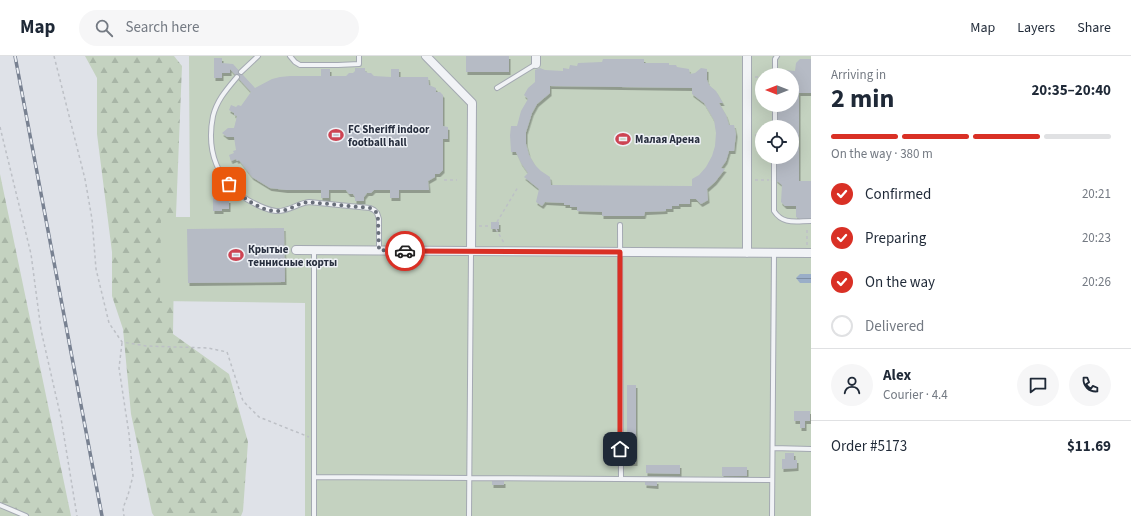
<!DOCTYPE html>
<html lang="en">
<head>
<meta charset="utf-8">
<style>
	body { margin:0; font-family:"Source Sans 3",sans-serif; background:#f6f6f7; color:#1f2937; height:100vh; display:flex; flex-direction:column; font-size:15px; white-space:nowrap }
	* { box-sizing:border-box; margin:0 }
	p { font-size:13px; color:#747a83 }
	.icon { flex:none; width:22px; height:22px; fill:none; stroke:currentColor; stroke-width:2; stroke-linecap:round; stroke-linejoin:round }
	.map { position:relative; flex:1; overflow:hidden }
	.side { display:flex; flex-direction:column; background:#fff; width:320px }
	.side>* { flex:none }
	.needle { width:26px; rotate:270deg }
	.fabs { position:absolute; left:755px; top:12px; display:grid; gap:8px }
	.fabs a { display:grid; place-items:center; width:44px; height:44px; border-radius:50%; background:#fff; box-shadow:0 4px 16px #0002; font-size:20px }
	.pin { position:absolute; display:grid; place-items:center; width:34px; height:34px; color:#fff; margin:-17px; border-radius:8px; box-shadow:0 2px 6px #0006 }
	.courier { position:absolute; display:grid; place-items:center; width:40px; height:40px; margin:-20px; border:3px solid #d93025; border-radius:50%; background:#fff; color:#222; box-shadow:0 1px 5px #0007 }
	.summary em { font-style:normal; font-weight:700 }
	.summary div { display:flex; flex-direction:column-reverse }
	.summary { display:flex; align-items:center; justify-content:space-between; height:68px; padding:0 20px }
	h1 { font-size:26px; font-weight:700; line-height:30px }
	.bar { display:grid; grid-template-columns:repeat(4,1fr); gap:6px 4px; align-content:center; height:48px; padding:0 20px }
	.bar i { height:5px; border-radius:3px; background:#e0e1e3 }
	.bar .on { background:#d93025 }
	.bar p { grid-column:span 4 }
	.line { display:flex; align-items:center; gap:10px; padding:0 20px; border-top:1px solid #e0e1e3 }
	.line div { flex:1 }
	.round { display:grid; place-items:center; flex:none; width:42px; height:42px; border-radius:21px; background:#f6f6f7 }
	ol { padding:0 20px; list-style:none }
	li { display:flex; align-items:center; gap:12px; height:44px }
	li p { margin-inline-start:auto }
	li .icon { padding:4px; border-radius:50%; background:#d93025; color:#fff; stroke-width:4 }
	li:last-child { color:#747a83 }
	li i { width:22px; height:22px; border:2px solid #e0e1e3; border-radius:50% }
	header { display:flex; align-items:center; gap:24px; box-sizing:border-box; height:56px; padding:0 20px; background:#fff; border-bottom:1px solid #e0e1e3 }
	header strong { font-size:19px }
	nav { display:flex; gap:22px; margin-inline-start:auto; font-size:14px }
	.search { width:280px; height:36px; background:#f6f6f7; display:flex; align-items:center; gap:10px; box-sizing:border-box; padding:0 14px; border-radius:22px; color:#747a83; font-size:15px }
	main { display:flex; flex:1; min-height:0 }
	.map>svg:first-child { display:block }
</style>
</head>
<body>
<header>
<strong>Map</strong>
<div class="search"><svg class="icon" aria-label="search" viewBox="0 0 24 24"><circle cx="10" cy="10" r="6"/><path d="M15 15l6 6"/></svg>Search here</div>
<nav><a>Map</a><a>Layers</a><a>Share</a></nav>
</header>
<main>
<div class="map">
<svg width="811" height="460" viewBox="0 0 811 460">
	<defs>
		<pattern id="forest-firs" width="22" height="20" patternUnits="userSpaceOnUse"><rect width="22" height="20" fill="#c4d2c0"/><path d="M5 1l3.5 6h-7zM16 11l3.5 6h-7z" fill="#a8b5a6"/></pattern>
		<pattern id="water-rules" width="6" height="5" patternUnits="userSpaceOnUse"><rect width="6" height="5" fill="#9aaec8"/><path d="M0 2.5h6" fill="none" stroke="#7e8ea4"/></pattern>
		<filter id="shadow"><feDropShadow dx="1.5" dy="3" stdDeviation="0" flood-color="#0004"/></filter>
	</defs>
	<rect width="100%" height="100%" fill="#dfe2e8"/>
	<path fill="url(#forest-firs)" d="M85 0H174L182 10 174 209 173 278 229 318 248 386 243 455 241 460H154L152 457 131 358 123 273 112 240V196L97 78V22Z
		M0 118 71 460H0Z"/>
	<path fill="#c4d2c0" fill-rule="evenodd" d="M189 0H811V460H305V247L160 245 161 161H190ZM762 19H792V49H762ZM762 71H792V101H762Z"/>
	<path fill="url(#water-rules)" d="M800 218H811V227H800L796 222Z"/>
	<path fill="#b6bbc5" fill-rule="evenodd" filter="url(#shadow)" d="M466 0H509V16H466Z
		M214 2H222V7L233 8 255 32 272 23 280 21 290 20H321V13H330V20H346L349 17H353L355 15V12H365V15L368 17H371L374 20 391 21V13H399V21H428L429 29 436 32V36H440L443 39V70L448 71V83H443V114L439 118H435V121L428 125 429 134H399V142H390V134H374L371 137H367L364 141V145H355V141L353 138H349L346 134H329V142H321V134H286L270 132 252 121 239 104 237 105 236 103 231 105 229 99 234 97 233 95 236 94 234 81H227L222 77 228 72H234L237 60 234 59V57L229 54 231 49 236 51 238 49 241 50 251 36 230 13V17H222V22H214Z
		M603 3H644V7H669V9H676L677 11 689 13 690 18 695 17 701 12 707 13V24L709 29 716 35 723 47H719L726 59 729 69H734L736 78 734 95H729L726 105 721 112 725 113 715 126 707 133 708 144 701 148 696 143H690V148H679V150H672V153H666V155L645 156 644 160H602V156L577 155V151H570V149H564V147L545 146 542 150 536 146 539 133 524 121 528 117 521 107 516 96H511L510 79 511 70H517L521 55 528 43 524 39 528 32 535 26V14L540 12 545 14 563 15V12L569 13 570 9 577 10 578 7 602 6ZM550 30 692 32V38L704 47 714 64 716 77 715 90 712 100 706 111 699 119 692 123V130L551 129 550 121 541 115 535 109 529 99 526 88V76L532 57 537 48 550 37Z
		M800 3H811V37H799V125H811V164H802L796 161V150H785L781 146 782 129 776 124V101H792V71H777V49H792V19H781L784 14 795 15 796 7Z
		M213 142H222V144H229V153H222V155H213Z
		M491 166H499V173H491Z
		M284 172 285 226 188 227 187 173Z
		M627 329H636V407H627Z
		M794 355H810V365H805V372H800V365H794Z
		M785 397H794V404H797V412L782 413V403H785Z
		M646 409H680V418L646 417Z
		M722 411H747V420H722Z
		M492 425H504V429H492Z
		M645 425H657V430L645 429Z"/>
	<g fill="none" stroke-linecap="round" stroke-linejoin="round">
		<g stroke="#a4a9b2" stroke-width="6">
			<path id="service" d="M290 0 295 6 300 9H338L359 8V0
				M241 16 258 0
				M775 19V3L777 0
				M237 21C227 33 217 44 213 60 206 95 217 125 248 144 257 149 266 154 276 155 288 156 298 147 309 146L349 150 370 152 374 154 377 157 379 163V194
				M497 32 536 8
				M775 71V49
				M774 101V155C783 169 796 165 811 165
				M620 169 621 423
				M773 392 811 393
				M314 421 772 424
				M0 449 26 460
				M314 460V194
				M469 460 471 195
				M772 460 774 197"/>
		</g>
		<g stroke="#a4a9b2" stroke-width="10">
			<path id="minor" d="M426 0 472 47 471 195
				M536 0V8
				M296 194 811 197
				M747 197V0"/>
		</g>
		<path stroke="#bdc0c6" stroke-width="1.5" stroke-dasharray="3 3" stroke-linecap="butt" d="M54 0 85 123 92 163 96 213 109 267 122 286 146 290 208 292 227 296 243 345 259 361 309 381
			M755 21H762
			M0 71 31 198 41 274 61 362 77 460
			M755 79H762
			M444 124H457
			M755 124H769
			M497 166 518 131
			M479 170H491
			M496 173 504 187
			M807 189V171
			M122 287 119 312 129 378 133 420 128 439 123 452 124 460"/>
		<use href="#service" stroke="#f1f3f6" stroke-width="4"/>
		<use href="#minor" stroke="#f1f3f6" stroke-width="8"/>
		<g stroke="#788191" stroke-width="3.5">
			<path id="rail" d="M15 0 102 460"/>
		</g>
		<use href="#rail" stroke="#eef1f6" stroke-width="2" stroke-dasharray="6" stroke-linecap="butt"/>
	</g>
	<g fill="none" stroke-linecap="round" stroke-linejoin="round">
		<path stroke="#686e7a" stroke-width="4" stroke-dasharray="0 7.2" d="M229 128C240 140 261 156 278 155 289 155 298 147 308 146L349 150 370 152 374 154 377 157 378 163 379 194 405 195"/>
		<path stroke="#d93025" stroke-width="5" d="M405 195 620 196V393"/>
	</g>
	<defs>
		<g id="stadium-bare" transform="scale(1.2)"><path d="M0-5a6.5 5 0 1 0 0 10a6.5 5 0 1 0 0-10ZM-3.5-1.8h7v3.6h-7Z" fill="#cd4453" stroke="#eef1f6" stroke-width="2.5" paint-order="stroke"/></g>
	</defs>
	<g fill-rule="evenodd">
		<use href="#stadium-bare" x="336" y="79"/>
		<use href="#stadium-bare" x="623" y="83"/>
		<use href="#stadium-bare" x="236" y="199"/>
	</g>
	<g text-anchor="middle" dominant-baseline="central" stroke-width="3" stroke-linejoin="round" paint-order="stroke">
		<g font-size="11" font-weight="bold" fill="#282f3f" stroke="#eef1f6" text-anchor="start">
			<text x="348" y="73">FC Sheriff indoor<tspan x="348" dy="13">football hall</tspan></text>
			<text x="635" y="83">Малая Арена</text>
			<text x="248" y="193">Крытые<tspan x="248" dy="13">теннисные корты</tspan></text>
		</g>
	</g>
</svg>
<div class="fabs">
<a><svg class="needle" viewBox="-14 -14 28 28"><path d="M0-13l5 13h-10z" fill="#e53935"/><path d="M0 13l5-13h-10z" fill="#747a83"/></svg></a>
<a><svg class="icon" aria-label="locate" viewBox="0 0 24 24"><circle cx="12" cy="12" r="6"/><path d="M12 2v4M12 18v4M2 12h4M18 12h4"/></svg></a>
</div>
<div class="pin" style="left:229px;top:128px;background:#ea580c"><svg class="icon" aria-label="bag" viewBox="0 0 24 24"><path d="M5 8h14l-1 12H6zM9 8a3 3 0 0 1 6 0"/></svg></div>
<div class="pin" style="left:620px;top:393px;background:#1f2937"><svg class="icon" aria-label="home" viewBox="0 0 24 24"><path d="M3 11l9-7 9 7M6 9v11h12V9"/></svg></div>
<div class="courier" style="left:405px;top:195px"><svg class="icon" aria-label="car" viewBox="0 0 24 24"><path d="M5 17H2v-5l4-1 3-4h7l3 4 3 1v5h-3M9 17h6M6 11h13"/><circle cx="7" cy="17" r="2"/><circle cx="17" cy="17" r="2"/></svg></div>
</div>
<section class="side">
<div class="summary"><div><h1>2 min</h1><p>Arriving in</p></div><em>20:35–20:40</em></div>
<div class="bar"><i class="on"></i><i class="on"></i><i class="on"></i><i></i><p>On the way · 380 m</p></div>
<ol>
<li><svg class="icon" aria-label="check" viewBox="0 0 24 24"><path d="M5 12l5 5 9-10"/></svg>Confirmed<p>20:21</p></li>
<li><svg class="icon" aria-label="check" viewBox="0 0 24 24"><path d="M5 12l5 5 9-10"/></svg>Preparing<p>20:23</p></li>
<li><svg class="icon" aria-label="check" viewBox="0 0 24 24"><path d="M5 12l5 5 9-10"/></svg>On the way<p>20:26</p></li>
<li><i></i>Delivered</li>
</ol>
<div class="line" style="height:72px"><a class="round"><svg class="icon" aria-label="person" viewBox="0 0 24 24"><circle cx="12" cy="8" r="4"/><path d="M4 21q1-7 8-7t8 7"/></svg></a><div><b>Alex</b><p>Courier · 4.4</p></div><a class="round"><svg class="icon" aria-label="chat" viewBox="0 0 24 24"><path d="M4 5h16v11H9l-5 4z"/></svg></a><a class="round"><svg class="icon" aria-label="phone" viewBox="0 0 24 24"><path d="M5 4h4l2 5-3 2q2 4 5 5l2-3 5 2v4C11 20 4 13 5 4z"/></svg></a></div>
<div class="line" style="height:52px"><div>Order #5173</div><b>$11.69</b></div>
</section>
</main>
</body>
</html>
